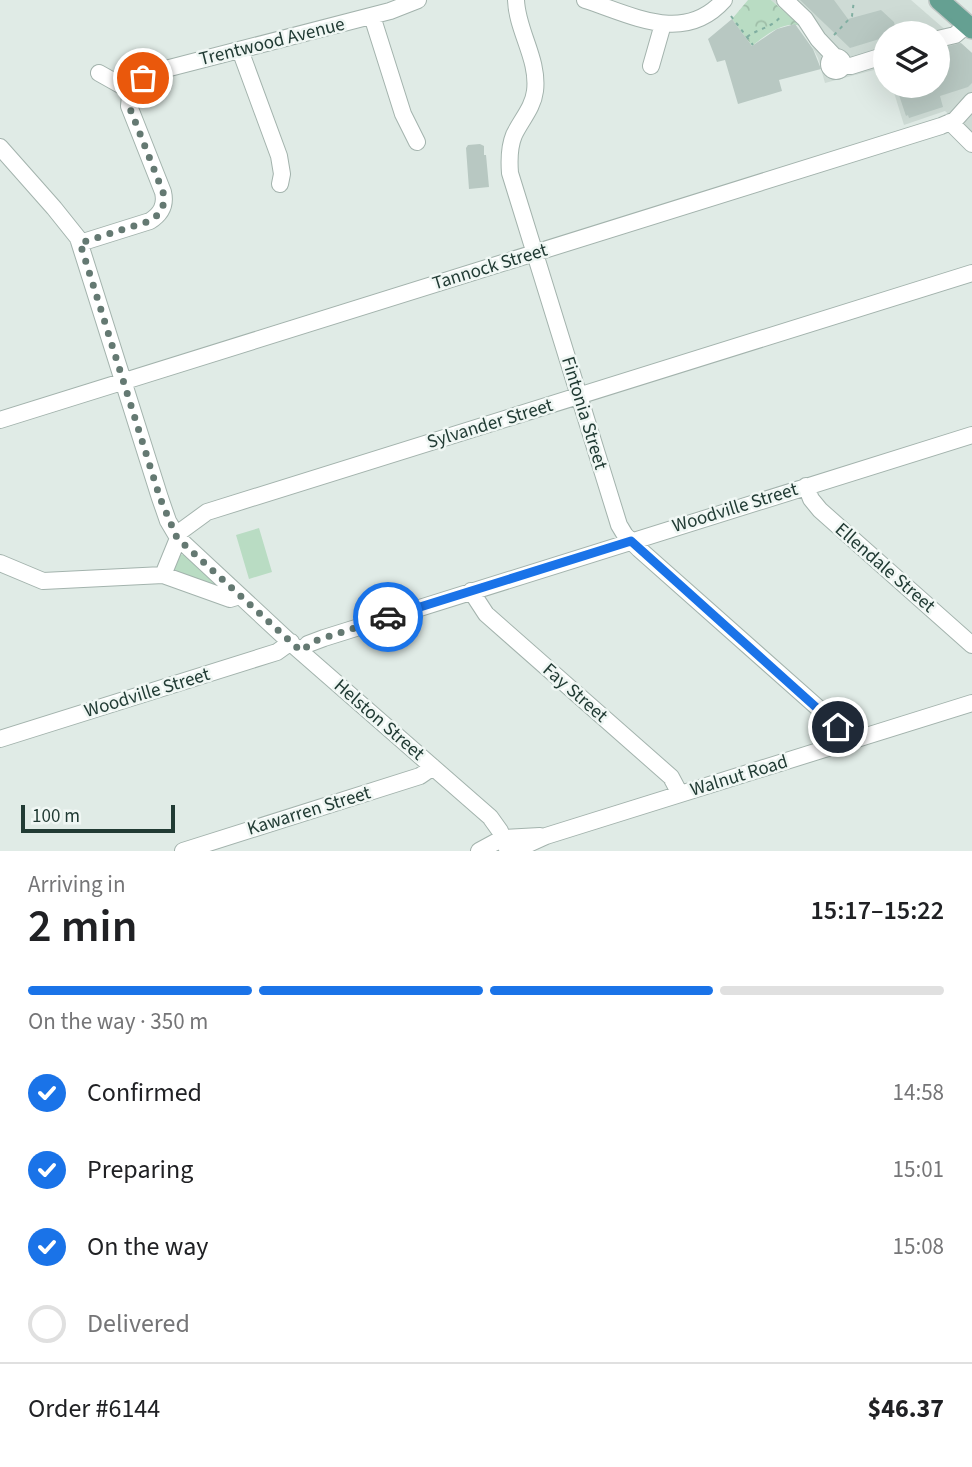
<!DOCTYPE html>
<html lang="en">
<head>
<meta charset="utf-8">
<style>
	body { margin:0; font-family:"Source Sans 3",sans-serif; background:#f2f2f2; color:#202124; height:100vh; display:flex; flex-direction:column; font-size:26px; white-space:nowrap }
	* { box-sizing:border-box; margin:0 }
	p { font-size:23px; color:#757577 }
	.icon { flex:none; width:38px; height:38px; fill:none; stroke:currentColor; stroke-width:2; stroke-linecap:round; stroke-linejoin:round }
	.map { position:relative; height:851px; overflow:hidden }
	.panel { display:flex; flex-direction:column; background:#fff; flex:1 }
	.panel>* { flex:none }
	.controls { position:absolute; left:873px; top:21px; display:grid; gap:14px }
	.controls a { display:grid; place-items:center; width:77px; height:77px; border-radius:50%; background:#fff; box-shadow:0 7px 28px #0002; font-size:35px }
	.scale { position:absolute; left:21px; bottom:18px; width:154px; box-sizing:border-box; padding-left:7px; border:4px solid #213b34; border-top:0; font-size:19px; line-height:24px; white-space:nowrap; color:#213b34; -webkit-text-stroke:5px #f0f7f4; paint-order:stroke }
	.pin { position:absolute; display:grid; place-items:center; width:60px; height:60px; color:#fff; margin:-30px; border:4px solid #fff; border-radius:50%; box-shadow:0 2px 7px #0007 }
	.courier { position:absolute; display:grid; place-items:center; width:70px; height:70px; margin:-35px; border:5px solid #1a73e8; border-radius:50%; background:#fff; color:#222; box-shadow:0 2px 9px #0007 }
	.summary em { font-style:normal; font-weight:600 }
	.summary div { display:flex; flex-direction:column-reverse }
	.summary { display:flex; align-items:center; justify-content:space-between; height:119px; padding:0 28px }
	h1 { font-size:46px; font-weight:600; line-height:52px }
	.bar { display:grid; grid-template-columns:repeat(4,1fr); gap:10px 7px; align-content:center; height:84px; padding:0 28px }
	.bar i { height:9px; border-radius:5px; background:#e0e0e0 }
	.bar .active { background:#1a73e8 }
	.bar p { grid-column:span 4 }
	.line { display:flex; align-items:center; gap:18px; padding:0 28px; border-top:2px solid #e0e0e0 }
	.line div { flex:1 }
	ol { padding:0 28px; list-style:none }
	li { display:flex; align-items:center; gap:21px; height:77px }
	li p { margin-inline-start:auto }
	li .icon { padding:7px; border-radius:50%; background:#1a73e8; color:#fff; stroke-width:4 }
	li:last-child { color:#757577 }
	li i { width:38px; height:38px; border:4px solid #e0e0e0; border-radius:50% }
	.map>svg:first-child { display:block }
</style>
</head>
<body>
<div class="map">
<svg width="972" height="851" viewBox="0 0 972 851">
	<defs>
		<pattern id="forest-crowns" width="20" height="18" patternUnits="userSpaceOnUse" patternTransform="scale(1.75)"><rect width="20" height="18" fill="#b9dcc3"/><path d="M2 6a3 3 0 1 1 6 0M12 15a3 3 0 1 1 6 0" fill="none" stroke="#9fbea8"/></pattern>
	</defs>
	<rect width="100%" height="100%" fill="#e0ebe6"/>
	<path fill="#cedbd5" d="M771 0H911L972 53V136L945 111 904 125 892 86H938V33H886L885 67 825 83 818 58 800 23Z"/>
	<path fill="#b9dcc3" d="M259 528 272 572 249 579 236 535Z
		M178 554 185 555 219 587 173 571Z"/>
	<path fill="url(#forest-crowns)" d="M748 0H771L801 26C783 20 765 36 752 46L732 19Z"/>
	<path fill="#b8c8c2" d="M800 0H834L848 19 881 10 894 22 895 27 893 33H886V37L850 48Z
		M732 19 752 46 777 29 795 24 813 49 821 69 779 80 782 91 738 104 725 60 717 62 708 39Z
		M961 43 972 53V83L968 87 940 96 943 107 909 118 908 115 906 116 896 86H938V49Z
		M480 144 484 146V155H486L489 187 469 189 466 148 468 145Z"/>
	<g fill="none" stroke-linecap="round" stroke-linejoin="round">
		<g stroke="#a3b3ad" stroke-width="18">
			<path id="minor" d="M516 0C517 31 539 59 535 91 533 108 521 120 514 135 509 147 509 160 510 173L619 525 625 535 639 549 834 722 838 727 844 743
				M585 0C632 15 684 45 724 0
				M785 0 805 19 818 39 835 57
				M372 16 403 114 417 142
				M938 39 955 35 967 25
				M240 50 279 156 282 174 280 184
				M829 64a7 7 0 1 1 14 0a7 7 0 1 1-14 0Z
				M651 66 663 24
				M843 66H851L886 55
				M99 73 131 91
				M950 122 972 144
				M0 147 54 208 78 238 160 498 168 521 178 538 293 645 490 817 500 831 508 851
				M80 243 150 221C161 214 166 205 163 192L129 106 130 96 135 85 143 78 154 72 390 11 418 0
				M0 420 941 126 955 120 972 101
				M806 486 811 499 820 510 972 645
				M0 563 43 581 163 575 230 599 240 596
				M163 575 181 531 207 512 972 273
				M471 591 486 614 671 777 680 794
				M301 651 308 644 324 638 972 435
				M0 739 277 652 291 642
				M183 851 420 776 433 767
				M479 851 503 838 540 836
				M513 851 546 836 972 703"/>
		</g>
		<g stroke="#c1c8c6" stroke-width="22">
			<path id="major" d="M939 0 972 29"/>
		</g>
		<path stroke="#80aea1" stroke-width="2" stroke-dasharray="3.5 5" stroke-linecap="butt" d="M731 16 753 45
			M834 35 852 16 854 0
			M747 37C759 28 772 28 781 16"/>
		<use href="#minor" stroke="#fff" stroke-width="16"/>
		<use href="#major" stroke="#65a092" stroke-width="19"/>
	</g>
	<g fill="none" stroke-linecap="round" stroke-linejoin="round">
		<path stroke="#647972" stroke-width="7" stroke-dasharray="0 12.6" d="M143 78 131 91 129 106 163 192C166 205 161 214 150 221L80 243 160 498 177 538 301 651 315 641 388 617"/>
		<path stroke="#1a73e8" stroke-width="9" d="M388 617 631 541 838 727"/>
	</g>
	<g text-anchor="middle" dominant-baseline="central" stroke-width="5" stroke-linejoin="round" paint-order="stroke">
		<g font-size="19" fill="#213b34" stroke="#f0f7f4">
			<text transform="translate(272 42) rotate(-14)">Trentwood Avenue</text>
			<text transform="translate(490 267) rotate(-17)">Tannock Street</text>
			<text transform="translate(584 413) rotate(73)">Fintonia Street</text>
			<text transform="translate(490 424) rotate(-17)">Sylvander Street</text>
			<text transform="translate(735 508) rotate(-17)">Woodville Street</text>
			<text transform="translate(885 568) rotate(41)">Ellendale Street</text>
			<text transform="translate(147 693) rotate(-17)">Woodville Street</text>
			<text transform="translate(575 693) rotate(41)">Fay Street</text>
			<text transform="translate(379 720) rotate(41)">Helston Street</text>
			<text transform="translate(739 776) rotate(-17)">Walnut Road</text>
			<text transform="translate(309 811) rotate(-17)">Kawarren Street</text>
		</g>
	</g>
</svg>
<div class="controls">
<a><svg class="icon" aria-label="layers" viewBox="0 0 24 24"><path d="M12 4l9 5-9 5-9-5zM3 14l9 5 9-5"/></svg></a>
</div>
<div class="scale">100 m</div>
<div class="pin" style="left:143px;top:78px;background:#ea580c"><svg class="icon" aria-label="bag" viewBox="0 0 24 24"><path d="M5 8h14l-1 12H6zM9 8a3 3 0 0 1 6 0"/></svg></div>
<div class="pin" style="left:838px;top:727px;background:#1f2937"><svg class="icon" aria-label="home" viewBox="0 0 24 24"><path d="M3 11l9-7 9 7M6 9v11h12V9"/></svg></div>
<div class="courier" style="left:388px;top:617px"><svg class="icon" aria-label="car" viewBox="0 0 24 24"><path d="M5 17H2v-5l4-1 3-4h7l3 4 3 1v5h-3M9 17h6M6 11h13"/><circle cx="7" cy="17" r="2"/><circle cx="17" cy="17" r="2"/></svg></div>
</div>
<section class="panel">
<div class="summary"><div><h1>2 min</h1><p>Arriving in</p></div><em>15:17–15:22</em></div>
<div class="bar"><i class="active"></i><i class="active"></i><i class="active"></i><i></i><p>On the way · 350 m</p></div>
<ol>
<li><svg class="icon" aria-label="check" viewBox="0 0 24 24"><path d="M5 12l5 5 9-10"/></svg>Confirmed<p>14:58</p></li>
<li><svg class="icon" aria-label="check" viewBox="0 0 24 24"><path d="M5 12l5 5 9-10"/></svg>Preparing<p>15:01</p></li>
<li><svg class="icon" aria-label="check" viewBox="0 0 24 24"><path d="M5 12l5 5 9-10"/></svg>On the way<p>15:08</p></li>
<li><i></i>Delivered</li>
</ol>
<div class="line" style="height:91px"><div>Order #6144</div><b>$46.37</b></div>
</section>
</body>
</html>
